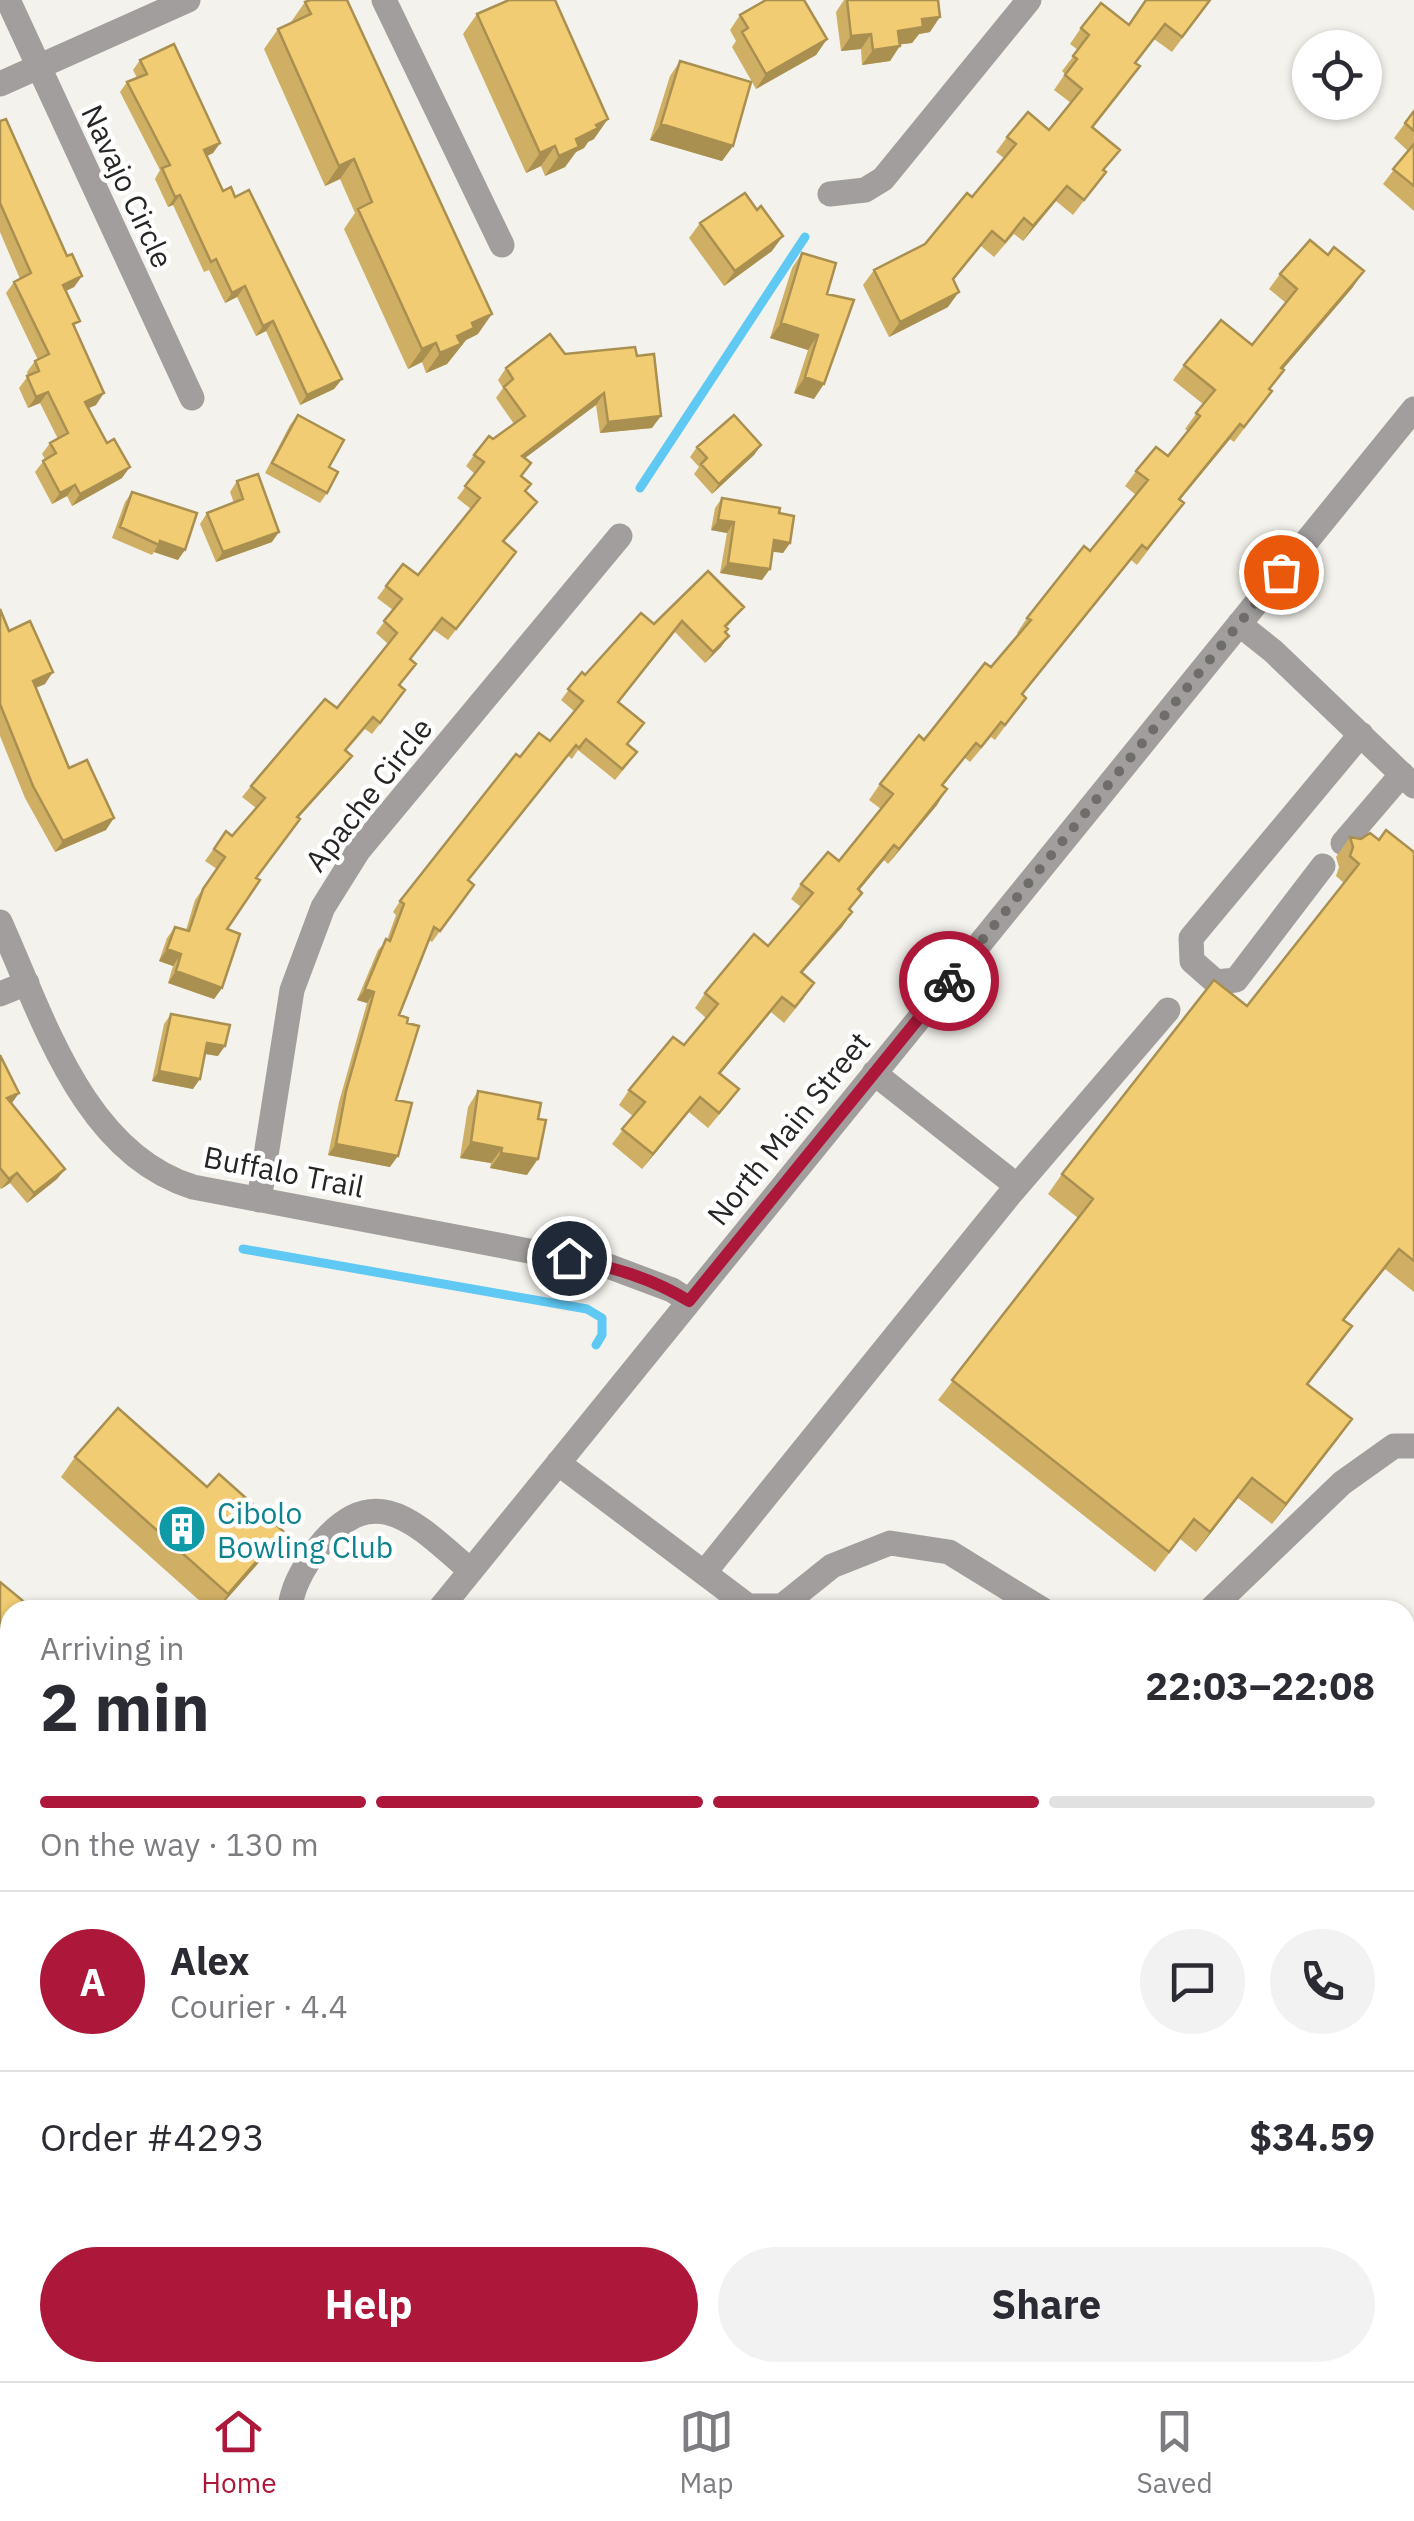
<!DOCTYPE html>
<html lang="en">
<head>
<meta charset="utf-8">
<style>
	body { margin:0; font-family:"IBM Plex Sans",sans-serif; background:#f2f2f3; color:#2b2b33; height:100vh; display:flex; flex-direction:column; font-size:38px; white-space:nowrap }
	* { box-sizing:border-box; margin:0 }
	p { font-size:32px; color:#7c7c81 }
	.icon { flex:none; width:55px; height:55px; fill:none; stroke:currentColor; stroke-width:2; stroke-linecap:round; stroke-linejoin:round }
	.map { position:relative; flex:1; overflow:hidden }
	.details { position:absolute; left:0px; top:1600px; width:1415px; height:782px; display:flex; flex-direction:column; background:#fff; border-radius:30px 30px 0 0; box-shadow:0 2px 8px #0004 }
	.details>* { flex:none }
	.tools { position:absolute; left:1292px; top:30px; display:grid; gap:20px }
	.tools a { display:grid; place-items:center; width:90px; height:90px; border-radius:50%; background:#fff; box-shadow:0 2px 8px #0004; font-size:50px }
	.pin { position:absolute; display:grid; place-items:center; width:85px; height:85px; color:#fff; margin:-42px; border:5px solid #fff; border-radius:50%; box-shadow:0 2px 10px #0007 }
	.courier { position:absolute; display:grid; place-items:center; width:100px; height:100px; margin:-50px; border:8px solid #ad183a; border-radius:50%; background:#fff; color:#222; box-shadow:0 2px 12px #0007 }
	.head em { font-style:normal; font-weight:700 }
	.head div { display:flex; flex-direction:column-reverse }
	.head { display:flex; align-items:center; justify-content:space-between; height:170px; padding:0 40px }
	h1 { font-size:65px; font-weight:700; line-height:75px }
	.bar { display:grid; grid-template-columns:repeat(4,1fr); gap:15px 10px; align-content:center; height:120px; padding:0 40px }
	.bar i { height:12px; border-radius:8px; background:#e1e1e2 }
	.bar .on { background:#ad183a }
	.bar p { grid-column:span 4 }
	.line { display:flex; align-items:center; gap:25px; padding:0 40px; border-top:2px solid #e1e1e2 }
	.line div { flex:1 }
	.round { display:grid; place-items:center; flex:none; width:105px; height:105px; border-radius:52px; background:#f2f2f3 }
	.action { display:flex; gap:20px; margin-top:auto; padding:20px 40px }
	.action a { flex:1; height:115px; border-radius:60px; background:#ad183a; color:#fff; font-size:40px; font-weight:700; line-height:115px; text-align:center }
	.action a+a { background:#f2f2f3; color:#2b2b33 }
	.dock { display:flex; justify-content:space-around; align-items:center; height:140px; border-top:2px solid #e1e1e2; background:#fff; font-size:28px; color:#7c7c81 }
	.dock a { display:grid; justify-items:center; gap:5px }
	.dock .on { color:#ad183a }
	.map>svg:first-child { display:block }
</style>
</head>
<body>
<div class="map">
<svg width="1414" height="2381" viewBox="0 0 1414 2381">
	<rect width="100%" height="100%" fill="#f4f2ec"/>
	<path fill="#afd6a1" d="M1405 2330 1414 2337V2381H271L278 2372H1405Z"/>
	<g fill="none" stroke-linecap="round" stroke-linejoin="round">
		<path stroke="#5fc9f4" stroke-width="9" d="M640 488 805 237
			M243 1249 587 1309 602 1318V1335L596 1345
			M737 2372 743 2381"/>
		<path stroke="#5fc9f4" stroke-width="52" d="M1405 2220 1414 2211
			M1250 2381 1258 2372"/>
		<path stroke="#a19e9d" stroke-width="25" d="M8 0 192 398
			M384 0 502 245
			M0 84 188 0
			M830 194 865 190 883 179 1029 0
			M1239 624 1273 651 1414 786
			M1343 843 1402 774
			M1323 866 1236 980 1216 982 1192 961 1191 938 1361 734
			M0 922C43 1017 83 1153 193 1187L608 1266 672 1290 689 1301
			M0 994 27 983
			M874 1073 1017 1186
			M259 1200 292 990 323 907 358 851 620 536
			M558 1463 748 1606H782L832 1566 890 1543 949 1552 1043 1610
			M704 1573 1011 1193 1168 1010
			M290 1610C291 1587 305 1565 318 1548 375 1474 419 1527 471 1571
			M439 1610 1414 409
			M1210 1610 1342 1483 1394 1446H1414
			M0 1762 10 1770
			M0 2066 10 2074
			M0 2152 10 2140
			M0 2374 9 2381"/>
	</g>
	<path fill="#cfaf63" d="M844 0H938L930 32 919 34 912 43 900 44 890 61 862 65 861 49 841 51 836 12Z
		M1211 0 1172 52 1154 39 1136 63 1129 82 1093 128 1106 172 1073 215 1056 201 1023 241 1014 234 994 257 981 246 953 280 948 307 889 337 863 285 874 270 925 244 972 197 1004 158 996 152 1007 137 1049 130 1071 103 1054 90 1065 74 1062 71 1078 50 1070 44 1081 28 1129 25Z
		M305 2 478 334 466 340 447 364 426 373 422 362 408 369 344 229 355 213 340 179 325 186 264 49 278 29 291 22Z
		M477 14 594 139 588 142 584 148 576 152 565 167 545 176 541 166 526 173 463 34Z
		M740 15 827 39 816 55 756 89 732 47 736 41 730 30Z
		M140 60 220 143 213 153 207 156 223 191 235 197 342 379 334 389 300 405 266 331 256 336 237 297 225 303 209 270 204 272 173 205 168 207 155 179 160 170 120 92 127 82 137 78 133 70Z
		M680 61 733 146 722 161 650 140 670 76Z
		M1414 111V211L1383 184 1408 151 1394 138Z
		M0 121 67 256 82 276 74 287 66 291 96 405 89 408 122 478 72 506 67 496 52 504 35 472 45 459 42 454 50 443 58 439 40 403 28 408 19 388 28 376 27 372 35 361 38 360 6 293 14 282 20 279 0 232Z
		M700 223 772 251 724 286 689 238Z
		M802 253 827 294 814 399 794 393 808 350 770 338 792 268Z
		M1280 274 1353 287 1283 369 1270 389 1261 406 1234 442 1230 439 1180 500 1184 503 1137 565 1131 560 1022 694 1026 698 995 740 991 737 970 762 965 758 943 786 937 805 888 864 884 860 859 890 850 910 852 912 842 927 802 973 804 998 784 1023 771 1012 720 1074 739 1089 728 1104 708 1128 689 1112 642 1169 612 1144 633 1116 619 1105 629 1090 684 1045 706 1018 695 1008 705 993 768 946 801 907 791 899 801 884 839 861 881 809 869 800 880 784 991 667 1019 635 1017 633 1027 618 1090 551 1136 495 1125 486 1136 471 1168 456 1188 431 1185 429 1203 404 1173 380 1184 365 1252 345 1286 303 1269 289Z
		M565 354 652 428 600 433 596 405 525 458 522 476 528 513 504 542 516 552 448 640 434 630 411 659 400 686 397 702 372 734 365 729 346 751 352 756 344 767 298 818 256 878 227 929 222 988 214 999 168 983 173 966 159 961 167 938 175 927 186 930 195 900 217 869 205 861 226 831 232 836 256 808 242 797 251 786 337 708 388 644 376 633 393 610 377 598 386 586 418 575 471 509 457 498 475 474 466 466 474 455 514 424 496 398 503 388 498 380 506 368Z
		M298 415 329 467 327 493 320 503 265 473 290 425Z
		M761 445 754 455 712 494 694 474 699 467 690 457 697 447Z
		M237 481 272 542 216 562 200 524 207 513 234 503 230 492Z
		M132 492 178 560 154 552 152 555 112 538 125 502Z
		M722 498 779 513 790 543 783 553 773 551 762 580 720 573 727 533 711 530 715 508Z
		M744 607 727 627 721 647 705 663 675 632 619 702 628 744 629 763 615 780 578 750 572 759 568 756 468 880 474 885 432 942 429 940 399 1015 396 1100 390 1167 328 1155 339 1102 367 1003 357 1000 378 950 387 940 396 915 393 912 400 901 520 757 550 741 574 711 561 700 582 672 585 675 654 624Z
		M0 609 9 631 45 684 36 688 69 768 106 830 55 852 25 798 0 736Z
		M1350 837 1379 840 1414 852V1292L1385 1269 1344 1320 1338 1346 1308 1384 1352 1419 1272 1524 1238 1498 1196 1552 1180 1539 1155 1572 938 1400 1078 1218 1048 1194 1062 1174 1247 1006 1344 883 1336 876 1339 867 1336 857Z
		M171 1014 218 1056 205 1054 193 1089 152 1081 164 1024Z
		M0 1055 19 1093 11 1103 65 1169 57 1179 27 1203 10 1183 1 1189 0 1188Z
		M478 1091 527 1175 490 1168 491 1163 460 1158 468 1107Z
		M75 1457 207 1487 269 1551 217 1610H210L61 1477Z
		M0 1582 10 1610V1680L0 1673Z
		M0 1829 10 1838V1923L0 1914Z"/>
	<path fill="#a98f50" d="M940 17 930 32 919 34 912 43 888 46 898 31 922 19Z
		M871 34 861 49 841 51 851 36Z
		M827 39 816 55 756 89 766 74Z
		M900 46 890 61 862 65 873 50Z
		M608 119 594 139 588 142 584 148 576 152 565 167 545 176 559 156 576 139 596 125Z
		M661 124 733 146 722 161 650 140Z
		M220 143 213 153 197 161 204 150Z
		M555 146 541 166 526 173 540 153Z
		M354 159 340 179 325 186 339 166Z
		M1067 186 1056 201 1023 241 1033 226Z
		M180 195 173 205 168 207 175 197Z
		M992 231 981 246 942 294 953 279Z
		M783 236 772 251 724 286 735 271Z
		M1364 271 1353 287 1271 383 1281 368Z
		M82 276 74 287 55 296 63 285Z
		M245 286 237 297 225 303 232 293Z
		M959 292 948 307 889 337 900 322Z
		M492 314 478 334 466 340 447 364 426 373 440 353 457 336 472 323Z
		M273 321 266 331 256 336 263 326Z
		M781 323 818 335 808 350 770 338Z
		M436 343 422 362 408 369 422 349Z
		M805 377 824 384 814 399 794 393Z
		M342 379 334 389 300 405 307 395Z
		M48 392 40 403 28 408 36 397Z
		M104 393 96 405 77 413 85 402Z
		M604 393 596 405 513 467 522 456Z
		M661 416 652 428 600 433 608 422Z
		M1240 424 1230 439 1168 514 1179 499Z
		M761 445 754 455 712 494 719 484Z
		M130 467 122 478 72 506 80 494Z
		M75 485 67 496 52 504 60 493Z
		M718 520 734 522 727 533 711 530Z
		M279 532 272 542 216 562 223 552Z
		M774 540 790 543 783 553 767 551Z
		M160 541 185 550 178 560 154 552Z
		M1142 545 1131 560 1011 709 1022 694Z
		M728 563 770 569 762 580 720 573Z
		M729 636 721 647 705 663 713 652Z
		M53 672 45 684 25 692 33 681Z
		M352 756 344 767 289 828 297 817Z
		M947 789 937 805 888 864 899 849Z
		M114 818 106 830 55 852 63 841Z
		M894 845 884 860 847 905 858 889Z
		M852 912 842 927 790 987 801 972Z
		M167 949 181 954 173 966 159 961Z
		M176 971 222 988 214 999 168 983Z
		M365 989 374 992 367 1003 357 1000Z
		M782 997 771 1012 708 1089 719 1073Z
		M207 1043 225 1046 218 1056 200 1053Z
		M159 1071 200 1079 193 1089 152 1081Z
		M19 1093 12 1103 0 1109 7 1098Z
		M700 1097 689 1112 642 1169 653 1154Z
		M471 1142 502 1148 491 1163 460 1158Z
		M336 1144 398 1156 390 1167 328 1155Z
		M501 1153 538 1159 527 1175 490 1168Z
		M65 1169 57 1179 27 1203 34 1193Z
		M17 1173 10 1183 1 1189 9 1179Z
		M1399 1249 1385 1269 1329 1339 1343 1320Z
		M1352 1326 1338 1346 1293 1404 1307 1384Z
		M1352 1419 1338 1439 1272 1524 1286 1504Z
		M1252 1478 1238 1498 1196 1552 1210 1532Z
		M283 1531 269 1551 217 1610 228 1594Z"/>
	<path fill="#f1cc73" stroke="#a98f50" stroke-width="2.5" d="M310 0H347L492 314 472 323 474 328 457 336 461 344 440 353 436 343 422 349 358 209 372 202 354 159 339 166 278 29 311 14 305 2Z
		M509 0H555L608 119 596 125 598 128 576 139 579 147 559 156 555 146 540 153 477 14Z
		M766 0H804L827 39 766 74 742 32 748 28 740 15Z
		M847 0H938L940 17 922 19 923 27 898 31 900 46 873 50 871 34 851 36Z
		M1146 0H1210L1182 37 1165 24 1135 63 1140 66 1092 127 1120 150 1103 170 1106 172 1084 200 1067 186 1033 226 1024 218 1005 242 992 231 953 279 959 292 900 322 874 270 925 244 967 193 972 197 1016 144 1007 137 1028 112 1049 130 1082 89 1065 75 1077 59 1073 56 1089 35 1081 28 1101 3 1129 25Z
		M174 44 220 143 204 150 223 191 231 187 235 197 249 190 342 379 307 395 273 321 263 326 245 286 232 293 216 259 211 262 180 195 175 197 162 168 170 165 127 82 147 74 140 60Z
		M680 61 751 82 733 146 661 124Z
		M1414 111V131L1405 123Z
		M6 119 67 256 72 254 82 276 63 285 80 321 73 324 104 393 85 402 107 443 114 439 130 467 80 494 75 485 60 493 43 461 56 453 50 443 68 433 48 392 36 397 27 376 39 371 35 361 49 354 14 282 31 273 0 203V121Z
		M1414 144V186L1393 169Z
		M745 193 757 210 761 206 783 236 735 271 700 223Z
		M1310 240 1328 255 1334 247 1364 271 1281 368 1284 370 1269 389 1272 391 1244 427 1240 424 1179 499 1184 503 1147 549 1142 545 1022 694 1026 698 1005 725 1001 722 981 747 976 743 942 785 947 789 899 849 894 845 858 889 862 893 849 909 852 912 801 972 814 983 795 1007 782 997 719 1073 739 1089 719 1113 700 1097 653 1154 622 1129 645 1102 629 1090 673 1037 684 1045 718 1004 705 993 754 934 768 946 813 893 801 884 828 852 839 861 893 794 880 784 919 735 924 740 985 663 991 667 1031 620 1027 618 1084 546 1090 551 1148 480 1136 471 1156 447 1168 456 1200 416 1196 413 1215 390 1184 365 1221 320 1252 345 1297 289 1280 274Z
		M802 253 836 263 827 294 854 300 824 384 805 377 818 335 781 323Z
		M550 334 565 354 635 347 637 356 654 354 661 416 608 422 604 393 522 456 531 463 521 476 531 484 525 491 537 502 503 541 516 552 456 629 442 618 410 659 416 664 399 685 405 690 380 723 373 717 345 750 352 756 297 817 300 819 256 878 260 880 227 929 240 934 222 988 176 971 181 954 167 949 175 927 189 931 203 889 225 857 214 849 226 831 232 836 265 798 251 786 325 699 337 708 397 633 384 621 402 599 386 586 403 564 418 575 480 498 465 486 484 462 474 455 489 436 493 439 525 416 504 387 513 379 506 368Z
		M298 415 344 440 329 467 338 472 327 493 272 463Z
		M734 415 761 445 719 484 701 464 707 458 697 447Z
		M258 474 279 532 223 552 207 513 243 499 237 481Z
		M132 492 197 513 185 550 160 541 159 545 120 527Z
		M722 498 780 508 779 513 794 516 790 543 774 540 770 569 728 563 734 522 718 520Z
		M708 571 744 607 725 626 728 629 725 632 729 636 713 652 682 621 618 702 644 723 627 744 637 752 622 769 586 739 579 748 576 745 468 880 474 885 440 931 434 927 399 1015 408 1018 407 1023 419 1026 396 1100 412 1103 398 1156 336 1144 346 1091 374 992 365 989 386 939 390 941 404 904 400 901 516 754 520 757 539 733 550 741 583 701 568 689 582 672 585 675 641 613 654 624Z
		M0 609 9 631 30 621 53 672 33 681 69 768 87 760 114 818 63 841 33 786 0 704Z
		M1386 830 1414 852V1261L1399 1249 1343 1320 1352 1326 1307 1384 1352 1419 1286 1504 1252 1478 1210 1532 1194 1519 1169 1552 952 1380 1093 1199 1062 1174 1214 980 1247 1006 1359 864 1350 856 1353 847 1350 837 1361 839 1370 833 1379 840Z
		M171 1014 230 1025 225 1046 207 1043 200 1079 159 1071Z
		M0 1055 19 1093 7 1098 65 1169 34 1193 17 1173 9 1179 0 1168Z
		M478 1091 541 1103 538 1119 546 1120 538 1159 501 1153 502 1148 471 1142Z
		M118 1408 207 1487 219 1474 283 1531 228 1594 75 1457Z
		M0 1582 34 1610H10V1664L0 1657Z
		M0 1829 10 1838V1906L0 1898Z"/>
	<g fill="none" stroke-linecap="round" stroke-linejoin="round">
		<path stroke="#6e6d69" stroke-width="10" stroke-dasharray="0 18" d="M949 981 1281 572"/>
		<path stroke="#ad183a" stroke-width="12" d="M569 1258C612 1267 652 1278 689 1301L949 981"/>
	</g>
	<defs>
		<g id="building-disc" transform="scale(2.5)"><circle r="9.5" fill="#0f9aa8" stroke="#fff"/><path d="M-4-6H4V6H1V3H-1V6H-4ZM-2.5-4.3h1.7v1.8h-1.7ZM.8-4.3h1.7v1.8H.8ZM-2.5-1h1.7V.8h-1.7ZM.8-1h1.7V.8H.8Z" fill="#fff"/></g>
	</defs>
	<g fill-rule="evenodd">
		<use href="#building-disc" x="182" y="1529"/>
	</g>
	<g text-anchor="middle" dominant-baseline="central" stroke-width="9" stroke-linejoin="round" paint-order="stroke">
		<g font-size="30" fill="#262523" stroke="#fff">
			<text transform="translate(128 186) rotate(65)">Navajo Circle</text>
			<text transform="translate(368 794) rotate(-52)">Apache Circle</text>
			<text transform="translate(788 1128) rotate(-51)">North Main Street</text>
			<text transform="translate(284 1171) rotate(11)">Buffalo Trail</text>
		</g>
		<g font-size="30" fill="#0d838f" stroke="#fff" text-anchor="start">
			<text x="217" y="1512">Cibolo<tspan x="217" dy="34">Bowling Club</tspan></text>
		</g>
	</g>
</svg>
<div class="tools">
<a><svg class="icon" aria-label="locate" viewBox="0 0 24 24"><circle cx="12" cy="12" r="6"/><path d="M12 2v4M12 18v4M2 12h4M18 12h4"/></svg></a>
</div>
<div class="pin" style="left:1281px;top:572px;background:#ea580c"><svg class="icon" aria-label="bag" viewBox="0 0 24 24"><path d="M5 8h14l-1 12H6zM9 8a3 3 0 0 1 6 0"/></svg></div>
<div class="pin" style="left:569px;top:1258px;background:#1f2937"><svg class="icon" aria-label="home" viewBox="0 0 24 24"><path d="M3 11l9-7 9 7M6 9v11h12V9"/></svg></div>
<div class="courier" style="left:949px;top:981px"><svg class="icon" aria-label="bike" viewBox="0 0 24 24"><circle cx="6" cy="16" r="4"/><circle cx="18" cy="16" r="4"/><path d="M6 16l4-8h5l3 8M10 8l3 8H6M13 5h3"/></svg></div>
<section class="details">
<div class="head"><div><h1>2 min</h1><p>Arriving in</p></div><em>22:03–22:08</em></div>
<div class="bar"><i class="on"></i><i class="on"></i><i class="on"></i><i></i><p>On the way · 130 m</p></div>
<div class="line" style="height:180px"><b class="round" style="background:#ad183a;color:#fff">A</b><div><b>Alex</b><p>Courier · 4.4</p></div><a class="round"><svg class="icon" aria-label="chat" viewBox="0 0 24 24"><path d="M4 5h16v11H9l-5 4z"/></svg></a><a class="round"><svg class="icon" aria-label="phone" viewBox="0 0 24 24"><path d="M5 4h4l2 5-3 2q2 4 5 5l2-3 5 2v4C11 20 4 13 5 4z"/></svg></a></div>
<div class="line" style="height:130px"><div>Order #4293</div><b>$34.59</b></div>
<div class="action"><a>Help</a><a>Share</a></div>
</section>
</div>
<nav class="dock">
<a class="on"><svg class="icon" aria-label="home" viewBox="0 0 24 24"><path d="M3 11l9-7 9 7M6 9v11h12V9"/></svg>Home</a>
<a><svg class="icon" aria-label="map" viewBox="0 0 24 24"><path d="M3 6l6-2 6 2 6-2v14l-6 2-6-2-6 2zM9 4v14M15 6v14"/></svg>Map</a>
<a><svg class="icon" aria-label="saved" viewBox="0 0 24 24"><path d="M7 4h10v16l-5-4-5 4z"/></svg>Saved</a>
</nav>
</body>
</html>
